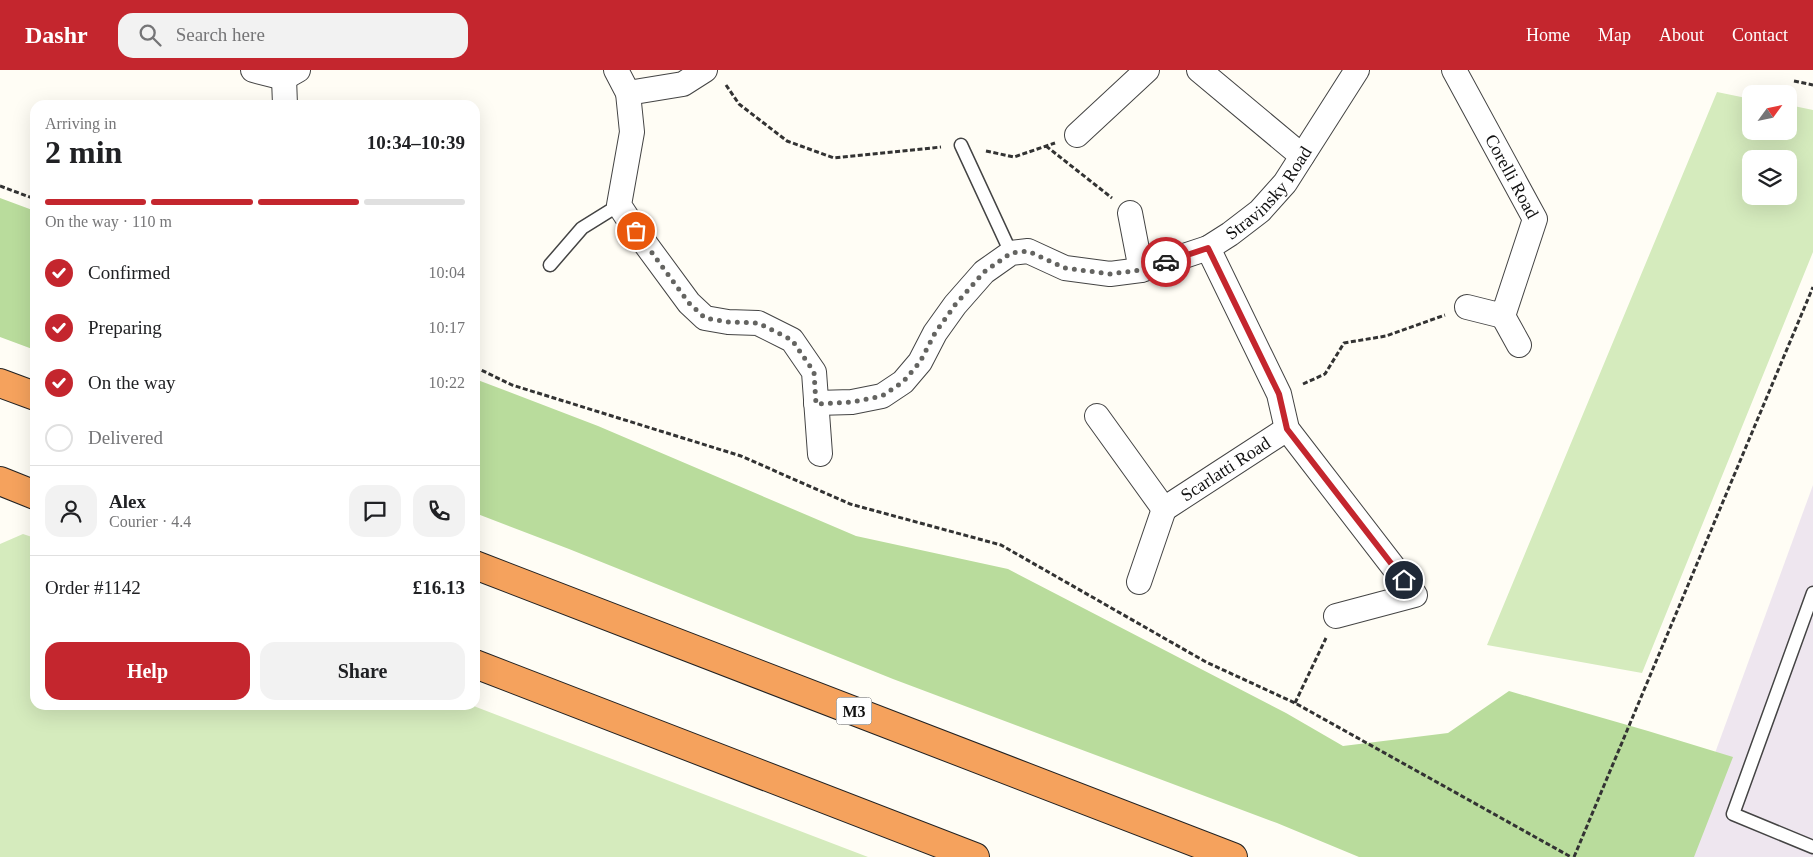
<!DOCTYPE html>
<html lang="en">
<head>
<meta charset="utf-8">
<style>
	body { margin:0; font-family:"Times New Roman",serif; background:#f2f2f2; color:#202124; height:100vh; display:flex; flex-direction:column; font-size:19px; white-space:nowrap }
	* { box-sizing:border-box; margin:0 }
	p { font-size:16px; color:#757577 }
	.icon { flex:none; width:28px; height:28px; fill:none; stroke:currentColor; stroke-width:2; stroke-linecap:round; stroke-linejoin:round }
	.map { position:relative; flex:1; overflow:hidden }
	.details { position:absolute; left:30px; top:30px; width:450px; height:610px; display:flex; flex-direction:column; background:#fff; border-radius:15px; box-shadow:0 5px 20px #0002 }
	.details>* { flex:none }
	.needle { width:32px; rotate:57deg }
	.fabs { position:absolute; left:1742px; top:15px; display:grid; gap:10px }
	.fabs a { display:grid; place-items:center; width:55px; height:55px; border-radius:10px; background:#fff; box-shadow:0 5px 20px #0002; font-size:25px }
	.pin { position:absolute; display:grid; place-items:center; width:42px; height:42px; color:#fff; margin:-21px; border:2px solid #fff; border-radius:50%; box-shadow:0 1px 5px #0007 }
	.courier { position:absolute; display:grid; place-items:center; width:50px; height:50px; margin:-25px; border:4px solid #c4262e; border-radius:50%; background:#fff; color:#222; box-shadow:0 1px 6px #0007 }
	.headline em { font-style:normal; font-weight:600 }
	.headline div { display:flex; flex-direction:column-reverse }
	.headline { display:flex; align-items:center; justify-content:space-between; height:85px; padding:0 15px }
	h1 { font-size:32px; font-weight:600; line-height:38px }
	.bar { display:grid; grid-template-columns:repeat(4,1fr); gap:8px 5px; align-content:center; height:60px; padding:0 15px }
	.bar i { height:6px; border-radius:4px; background:#e0e0e0 }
	.bar .on { background:#c4262e }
	.bar p { grid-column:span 4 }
	.line { display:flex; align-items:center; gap:12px; padding:0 15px; border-top:1px solid #e0e0e0 }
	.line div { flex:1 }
	.round { display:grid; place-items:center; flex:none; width:52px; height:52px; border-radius:15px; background:#f2f2f2 }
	ol { padding:0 15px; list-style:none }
	li { display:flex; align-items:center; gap:15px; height:55px }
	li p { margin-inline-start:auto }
	li .icon { padding:5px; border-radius:50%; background:#c4262e; color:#fff; stroke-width:4 }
	li:last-child { color:#757577 }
	li i { width:28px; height:28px; border:2px solid #e0e0e0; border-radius:50% }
	.button { display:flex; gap:10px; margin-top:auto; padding:10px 15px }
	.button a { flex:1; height:58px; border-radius:15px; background:#c4262e; color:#fff; font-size:20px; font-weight:600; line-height:58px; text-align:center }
	.button a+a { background:#f2f2f2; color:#202124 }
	header { display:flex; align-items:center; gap:30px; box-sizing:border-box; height:70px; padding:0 25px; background:#c4262e; color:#fff }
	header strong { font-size:24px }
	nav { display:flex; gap:28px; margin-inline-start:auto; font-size:18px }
	.search { width:350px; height:45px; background:#f2f2f2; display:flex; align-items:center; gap:12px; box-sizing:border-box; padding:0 18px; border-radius:15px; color:#757577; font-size:19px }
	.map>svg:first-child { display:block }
</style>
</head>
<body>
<header>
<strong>Dashr</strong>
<div class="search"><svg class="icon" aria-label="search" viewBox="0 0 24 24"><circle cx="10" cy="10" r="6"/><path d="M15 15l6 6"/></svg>Search here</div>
<nav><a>Home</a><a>Map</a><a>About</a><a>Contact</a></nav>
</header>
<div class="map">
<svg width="1813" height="787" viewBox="0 0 1813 787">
	<rect width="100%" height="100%" fill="#fffdf5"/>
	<path fill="#eee6ef" d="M1813 415V787H1677Z"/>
	<path fill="#d5ebbd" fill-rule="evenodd" d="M1717 22 1751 29V61H1789V35L1813 40V182L1642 603 1487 575ZM1751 89H1789V126H1751Z
		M23 464 35 468V635H471L868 787H0V474Z"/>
	<path fill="#b9dc9c" d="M0 128 35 141V280L0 267Z
		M475 309 598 356 856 466 1008 499 1286 643 1343 676 1448 663 1509 621 1648 661 1733 687 1694 787H1359L1277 753 893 609 569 479 475 443Z"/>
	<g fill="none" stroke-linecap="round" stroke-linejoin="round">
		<g stroke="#444" stroke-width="15">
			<path id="service" d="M961 75 1011 183
				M550 195 582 158 619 135
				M1813 523 1733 744 1813 777"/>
		</g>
		<g stroke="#444" stroke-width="26">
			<g id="minor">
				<path d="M253 0 284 8 298 0"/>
				<path d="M616 0 628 23 632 62 619 135 636 161 689 233 705 248 728 252 758 253 792 270 814 302 820 384"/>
				<path d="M1199 0 1302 86"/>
				<path id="s1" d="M1454 0 1535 149 1503 246 1467 237"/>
				<path d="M284 8 285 35"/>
				<path d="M628 23 683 14 705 0"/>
				<path d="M1077 65 1147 0"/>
				<path d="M1130 143 1141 200"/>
				<path d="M1208 178 1279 324 1287 359 1415 525 1336 546"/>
				<path d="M1503 246 1519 275"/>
				<path id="s2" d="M816 333 852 332 882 326 903 312 920 292 935 263 955 235 984 202 1011 183 1028 181 1065 198 1110 204 1141 200 1169 191 1208 178 1230 164 1260 141 1285 113 1357 0"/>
				<path id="s3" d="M1097 346 1164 439 1287 359"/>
				<path d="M1139 512 1164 439"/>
			</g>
		</g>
		<g stroke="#222" stroke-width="30">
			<path id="motorway" d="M0 313 35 326
				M0 411 35 425
				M475 495 1233 787
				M475 594 975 787"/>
		</g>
		<path stroke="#333" stroke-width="3" stroke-dasharray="5 2.5" stroke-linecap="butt" d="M1794 11 1813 15
			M726 15 739 34 787 71 834 88 941 77
			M1046 76 1112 128
			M986 81 1014 87 1055 73
			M0 116 35 129
			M475 297 512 315 741 386 850 434 1001 475 1206 592 1295 633 1571 787
			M1303 314 1325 304 1344 273 1386 266 1445 245
			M1295 633 1326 568
			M1574 787 1813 217"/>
		<use href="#service" stroke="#fff" stroke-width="12"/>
		<use href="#minor" stroke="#fff" stroke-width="24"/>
		<use href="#motorway" stroke="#f5a25d" stroke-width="28"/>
	</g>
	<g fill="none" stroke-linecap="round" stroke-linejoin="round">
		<path stroke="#646461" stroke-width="5" stroke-dasharray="0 9" d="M636 161 689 233 705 248 728 252 758 253 792 270 814 302 816 334 852 332 882 326 903 312 920 292 935 263 955 235 984 202 1011 183 1028 181 1065 198 1110 204 1141 200 1166 192"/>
		<path stroke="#c4262e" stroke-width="6" d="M1166 192 1208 178 1279 324 1287 359 1404 510"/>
	</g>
	<g text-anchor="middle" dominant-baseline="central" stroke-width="5" stroke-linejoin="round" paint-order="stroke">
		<rect fill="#fff" stroke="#585858" stroke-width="1" x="836.5" y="627.5" width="35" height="27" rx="4"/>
		<g font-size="16" font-weight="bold" fill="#111">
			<text x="854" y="641">M3</text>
		</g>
		<g font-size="18" fill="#111" stroke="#fff">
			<text stroke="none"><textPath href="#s1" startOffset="121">Corelli Road</textPath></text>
			<text stroke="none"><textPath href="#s2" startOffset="550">Stravinsky Road</textPath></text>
			<text stroke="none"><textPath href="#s3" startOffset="188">Scarlatti Road</textPath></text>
		</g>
	</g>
</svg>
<div class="fabs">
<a><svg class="needle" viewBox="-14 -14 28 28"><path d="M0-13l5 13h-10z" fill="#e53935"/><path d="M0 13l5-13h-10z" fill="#757577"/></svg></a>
<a><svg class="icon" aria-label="layers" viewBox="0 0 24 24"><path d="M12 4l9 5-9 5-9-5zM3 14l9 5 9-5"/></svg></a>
</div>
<div class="pin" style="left:636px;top:161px;background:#ea580c"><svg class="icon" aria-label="bag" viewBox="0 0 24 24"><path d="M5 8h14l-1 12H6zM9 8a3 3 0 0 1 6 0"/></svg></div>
<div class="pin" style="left:1404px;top:510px;background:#1f2937"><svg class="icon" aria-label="home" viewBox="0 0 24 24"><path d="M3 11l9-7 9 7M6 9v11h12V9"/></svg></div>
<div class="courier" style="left:1166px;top:192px"><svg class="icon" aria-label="car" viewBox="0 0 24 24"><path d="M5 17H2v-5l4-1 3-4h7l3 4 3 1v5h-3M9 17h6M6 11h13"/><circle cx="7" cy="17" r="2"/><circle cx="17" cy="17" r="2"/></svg></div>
<section class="details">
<div class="headline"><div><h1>2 min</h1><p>Arriving in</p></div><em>10:34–10:39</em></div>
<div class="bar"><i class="on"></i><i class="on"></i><i class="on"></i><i></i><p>On the way · 110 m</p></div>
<ol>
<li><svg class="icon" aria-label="check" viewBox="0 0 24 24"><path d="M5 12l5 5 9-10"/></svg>Confirmed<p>10:04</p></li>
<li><svg class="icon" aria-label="check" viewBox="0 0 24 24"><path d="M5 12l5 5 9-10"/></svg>Preparing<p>10:17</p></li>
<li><svg class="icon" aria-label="check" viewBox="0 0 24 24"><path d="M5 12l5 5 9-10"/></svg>On the way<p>10:22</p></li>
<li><i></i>Delivered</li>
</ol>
<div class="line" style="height:90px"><a class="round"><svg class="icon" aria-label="person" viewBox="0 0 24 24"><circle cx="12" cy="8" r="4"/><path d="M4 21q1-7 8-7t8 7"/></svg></a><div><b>Alex</b><p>Courier · 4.4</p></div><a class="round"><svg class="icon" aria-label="chat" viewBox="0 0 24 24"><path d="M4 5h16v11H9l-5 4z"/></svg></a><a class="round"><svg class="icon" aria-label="phone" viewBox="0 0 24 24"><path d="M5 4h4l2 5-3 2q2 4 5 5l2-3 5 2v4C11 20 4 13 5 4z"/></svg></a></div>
<div class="line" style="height:65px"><div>Order #1142</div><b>£16.13</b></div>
<div class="button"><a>Help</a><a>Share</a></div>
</section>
</div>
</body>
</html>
